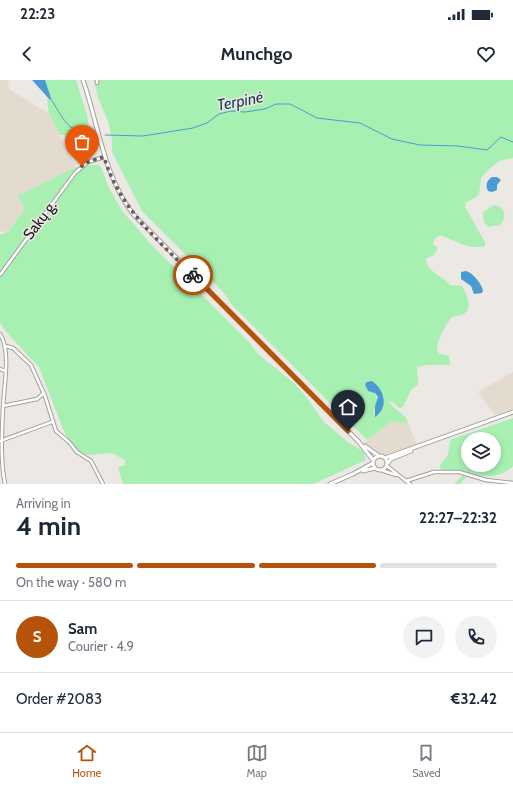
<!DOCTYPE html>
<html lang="en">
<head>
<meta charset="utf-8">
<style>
	body { margin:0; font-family:Cabin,sans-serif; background:#f2f2f3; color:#1f2937; height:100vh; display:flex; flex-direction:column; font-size:15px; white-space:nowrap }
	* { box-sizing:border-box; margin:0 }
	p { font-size:13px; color:#747a83 }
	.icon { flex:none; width:22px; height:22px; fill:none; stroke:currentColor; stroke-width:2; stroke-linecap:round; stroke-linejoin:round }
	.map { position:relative; height:404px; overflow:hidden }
	.panel { display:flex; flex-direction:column; background:#fff; flex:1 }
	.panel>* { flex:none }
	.buttons { position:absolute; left:461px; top:352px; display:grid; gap:8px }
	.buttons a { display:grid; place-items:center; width:40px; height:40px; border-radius:50%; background:#fff; box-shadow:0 2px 6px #0003; font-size:20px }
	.pin { position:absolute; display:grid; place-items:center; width:34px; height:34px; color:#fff; margin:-41px -17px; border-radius:50% 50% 50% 0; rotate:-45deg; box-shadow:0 0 4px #0007 }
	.pin .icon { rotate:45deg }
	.courier { position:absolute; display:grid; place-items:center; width:40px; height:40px; margin:-20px; border:3px solid #b45309; border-radius:50%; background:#fff; color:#222; box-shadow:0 1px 5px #0007 }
	.overview em { font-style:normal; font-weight:700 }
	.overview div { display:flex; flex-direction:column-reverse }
	.overview { display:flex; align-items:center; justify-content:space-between; height:68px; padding:0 16px }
	h1 { font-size:26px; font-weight:700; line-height:30px }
	.bar { display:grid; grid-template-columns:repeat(4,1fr); gap:6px 4px; align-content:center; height:48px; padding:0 16px }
	.bar i { height:5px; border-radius:3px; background:#e0e1e3 }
	.bar .active { background:#b45309 }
	.bar p { grid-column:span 4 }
	.line { display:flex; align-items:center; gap:10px; padding:0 16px; border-top:1px solid #e0e1e3 }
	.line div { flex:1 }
	.round { display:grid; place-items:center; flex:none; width:42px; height:42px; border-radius:21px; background:#f2f2f3 }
	.status { display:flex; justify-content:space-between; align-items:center; height:28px; padding:0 20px; background:#fff; direction:ltr }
	.status svg { height:11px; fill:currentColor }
	header { display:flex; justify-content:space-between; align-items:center; height:52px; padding:0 16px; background:#fff; font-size:18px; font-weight:700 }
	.tab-bar { display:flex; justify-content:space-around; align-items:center; height:56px; border-top:1px solid #e0e1e3; background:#fff; font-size:11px; color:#747a83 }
	.tab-bar a { display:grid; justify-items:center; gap:2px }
	.tab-bar .active { color:#b45309 }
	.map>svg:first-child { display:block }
</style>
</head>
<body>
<div class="status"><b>22:23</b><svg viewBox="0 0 49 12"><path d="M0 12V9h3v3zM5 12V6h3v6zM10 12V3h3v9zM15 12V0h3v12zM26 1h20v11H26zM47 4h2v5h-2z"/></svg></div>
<header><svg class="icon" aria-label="back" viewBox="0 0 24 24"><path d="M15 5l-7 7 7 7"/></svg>Munchgo<svg class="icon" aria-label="heart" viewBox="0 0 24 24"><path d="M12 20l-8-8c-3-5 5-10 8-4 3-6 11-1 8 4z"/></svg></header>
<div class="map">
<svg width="513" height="404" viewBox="0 0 513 404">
	<rect width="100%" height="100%" fill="#ece8e3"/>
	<path fill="#e4dbcf" d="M0 0H8L9 9 49 34 76 87 17 116 25 128 9 151 0 152Z
		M513 292V329L495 335 478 312Z
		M392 341 408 344 418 366 386 376 375 373 365 365 367 360Z"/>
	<path fill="#a7f0b2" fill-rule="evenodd" d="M45 0H76L87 35 91 60C81 61 71 54 60 55L49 34 47 19 49 20 51 18Z
		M94 0H513V78L499 81 484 94 481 98 479 114 475 118 466 122 465 127 485 162V166C469 170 455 161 441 155 437 156 433 160 433 165L437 167V170L434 175 426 179C426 191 443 196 450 205L462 206C465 212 474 227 464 234 461 236 455 236 452 237 444 248 438 257 437 271L440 274 449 276 450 285H427L417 287 418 305 411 310 403 327 399 328 393 322 389 321C393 331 407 332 408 344L392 341 367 360 231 224 225 214 142 131 112 72V60L109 44 98 17ZM375 303 384 316V323L375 336 374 331 378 321 375 313Z
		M90 85H99L101 87 108 106 123 132 150 163 250 263 258 274 295 304 309 321 324 342 349 363 363 371 366 380 313 404H123L118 387 125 385V380L112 373 88 375 78 371 65 354 39 287 9 255 0 243V155L9 151 25 128 17 116 76 87 84 88Z
		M494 125C505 127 508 137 500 145L489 147 484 143 483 132Z
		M513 338V386C501 398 485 398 471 392L460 404H454L464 394 441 393 440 385 448 375 450 360ZM468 359H494V385H468Z"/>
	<path fill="#4a9bd2" d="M32 0H45L51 18 50 20Z
		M492 97H497L501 100 497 105V110L492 112 488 111C485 105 487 100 492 97Z
		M466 191C474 194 480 202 483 210L482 213 474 214 471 206 461 199V192Z
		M372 301C385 310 389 327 375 337V326L378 317 375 313 368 311 365 304 367 302Z"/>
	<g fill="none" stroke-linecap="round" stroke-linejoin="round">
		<path stroke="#4a9bd2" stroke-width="1" d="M50 18C64 38 66 52 92 55
			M105 55 143 56 193 48 207 43 219 34 231 31 245 32 265 29 276 24H290L317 38 360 43 392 59 420 65 458 66 487 70 501 57 513 62"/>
		<g stroke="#a4a09b" stroke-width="4.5">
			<path id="minor" d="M97 0V3
				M0 195 75 93 88 82 104 77
				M0 254C11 270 4 307 3 327 2 352 0 379 5 404
				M5 266 13 268 31 285 45 316 56 351 69 362 77 372 91 381 103 404
				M0 289 5 291
				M3 326 37 319 44 313
				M0 361 52 342
				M387 386 410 404
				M381 390 396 395
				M406 401 434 392H459L486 400 513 403"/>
		</g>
		<g stroke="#a4a09b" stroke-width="5">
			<path id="major" d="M83 0C99 46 103 94 133 134L358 361 373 380
				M365 366 379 376
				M373 383a7 7 0 1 1 14 0a7 7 0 1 1-14 0Z
				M385 378 513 332
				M388 383 391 379 411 371
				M363 391 375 388
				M330 404 353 394 373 383"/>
		</g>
		<use href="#minor" stroke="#fff" stroke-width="2.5"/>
		<use href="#major" stroke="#fff" stroke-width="3"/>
	</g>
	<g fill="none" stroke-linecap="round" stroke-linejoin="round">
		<path stroke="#64615e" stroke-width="4" stroke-dasharray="0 7.2" d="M82 86 88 82 104 77C120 129 156 158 193 195"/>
		<path stroke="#b45309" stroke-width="5" d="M193 195 348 351"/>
	</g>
	<g text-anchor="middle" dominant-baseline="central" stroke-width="3" stroke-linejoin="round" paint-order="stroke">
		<g font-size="15" fill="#1a1917" stroke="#ece8e3">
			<text transform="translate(40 140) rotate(-53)">Sakų g.</text>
		</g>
		<g font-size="16" font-style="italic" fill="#193b53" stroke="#ece8e3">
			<text transform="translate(240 21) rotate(-11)">Terpinė</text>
		</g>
	</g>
</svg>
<div class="buttons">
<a><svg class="icon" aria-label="layers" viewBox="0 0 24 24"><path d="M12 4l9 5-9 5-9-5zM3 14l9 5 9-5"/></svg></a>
</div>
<div class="pin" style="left:82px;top:86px;background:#ea580c"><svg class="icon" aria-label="bag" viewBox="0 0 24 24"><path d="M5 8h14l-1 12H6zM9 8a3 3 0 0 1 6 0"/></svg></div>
<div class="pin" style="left:348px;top:351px;background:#1f2937"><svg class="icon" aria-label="home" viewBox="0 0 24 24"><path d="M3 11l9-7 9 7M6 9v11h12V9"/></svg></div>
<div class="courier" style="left:193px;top:195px"><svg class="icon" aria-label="bike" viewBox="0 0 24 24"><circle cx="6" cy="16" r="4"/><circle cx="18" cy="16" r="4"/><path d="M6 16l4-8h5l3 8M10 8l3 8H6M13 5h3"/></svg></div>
</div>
<section class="panel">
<div class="overview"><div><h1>4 min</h1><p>Arriving in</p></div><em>22:27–22:32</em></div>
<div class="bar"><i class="active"></i><i class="active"></i><i class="active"></i><i></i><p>On the way · 580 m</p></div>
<div class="line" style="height:72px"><b class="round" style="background:#b45309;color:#fff">S</b><div><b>Sam</b><p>Courier · 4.9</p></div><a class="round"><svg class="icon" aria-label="chat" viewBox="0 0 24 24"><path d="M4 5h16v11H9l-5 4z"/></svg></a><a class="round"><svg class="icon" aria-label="phone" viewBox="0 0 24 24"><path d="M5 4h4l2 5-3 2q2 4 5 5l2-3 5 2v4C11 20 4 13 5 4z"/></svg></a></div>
<div class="line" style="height:52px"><div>Order #2083</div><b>€32.42</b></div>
</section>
<nav class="tab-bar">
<a class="active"><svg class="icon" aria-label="home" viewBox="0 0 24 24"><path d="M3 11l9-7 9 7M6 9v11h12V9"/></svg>Home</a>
<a><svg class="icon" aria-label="map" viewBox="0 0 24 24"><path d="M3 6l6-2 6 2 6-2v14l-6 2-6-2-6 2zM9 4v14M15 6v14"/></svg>Map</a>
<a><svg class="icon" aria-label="saved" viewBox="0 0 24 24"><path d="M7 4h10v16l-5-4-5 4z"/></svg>Saved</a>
</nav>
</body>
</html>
